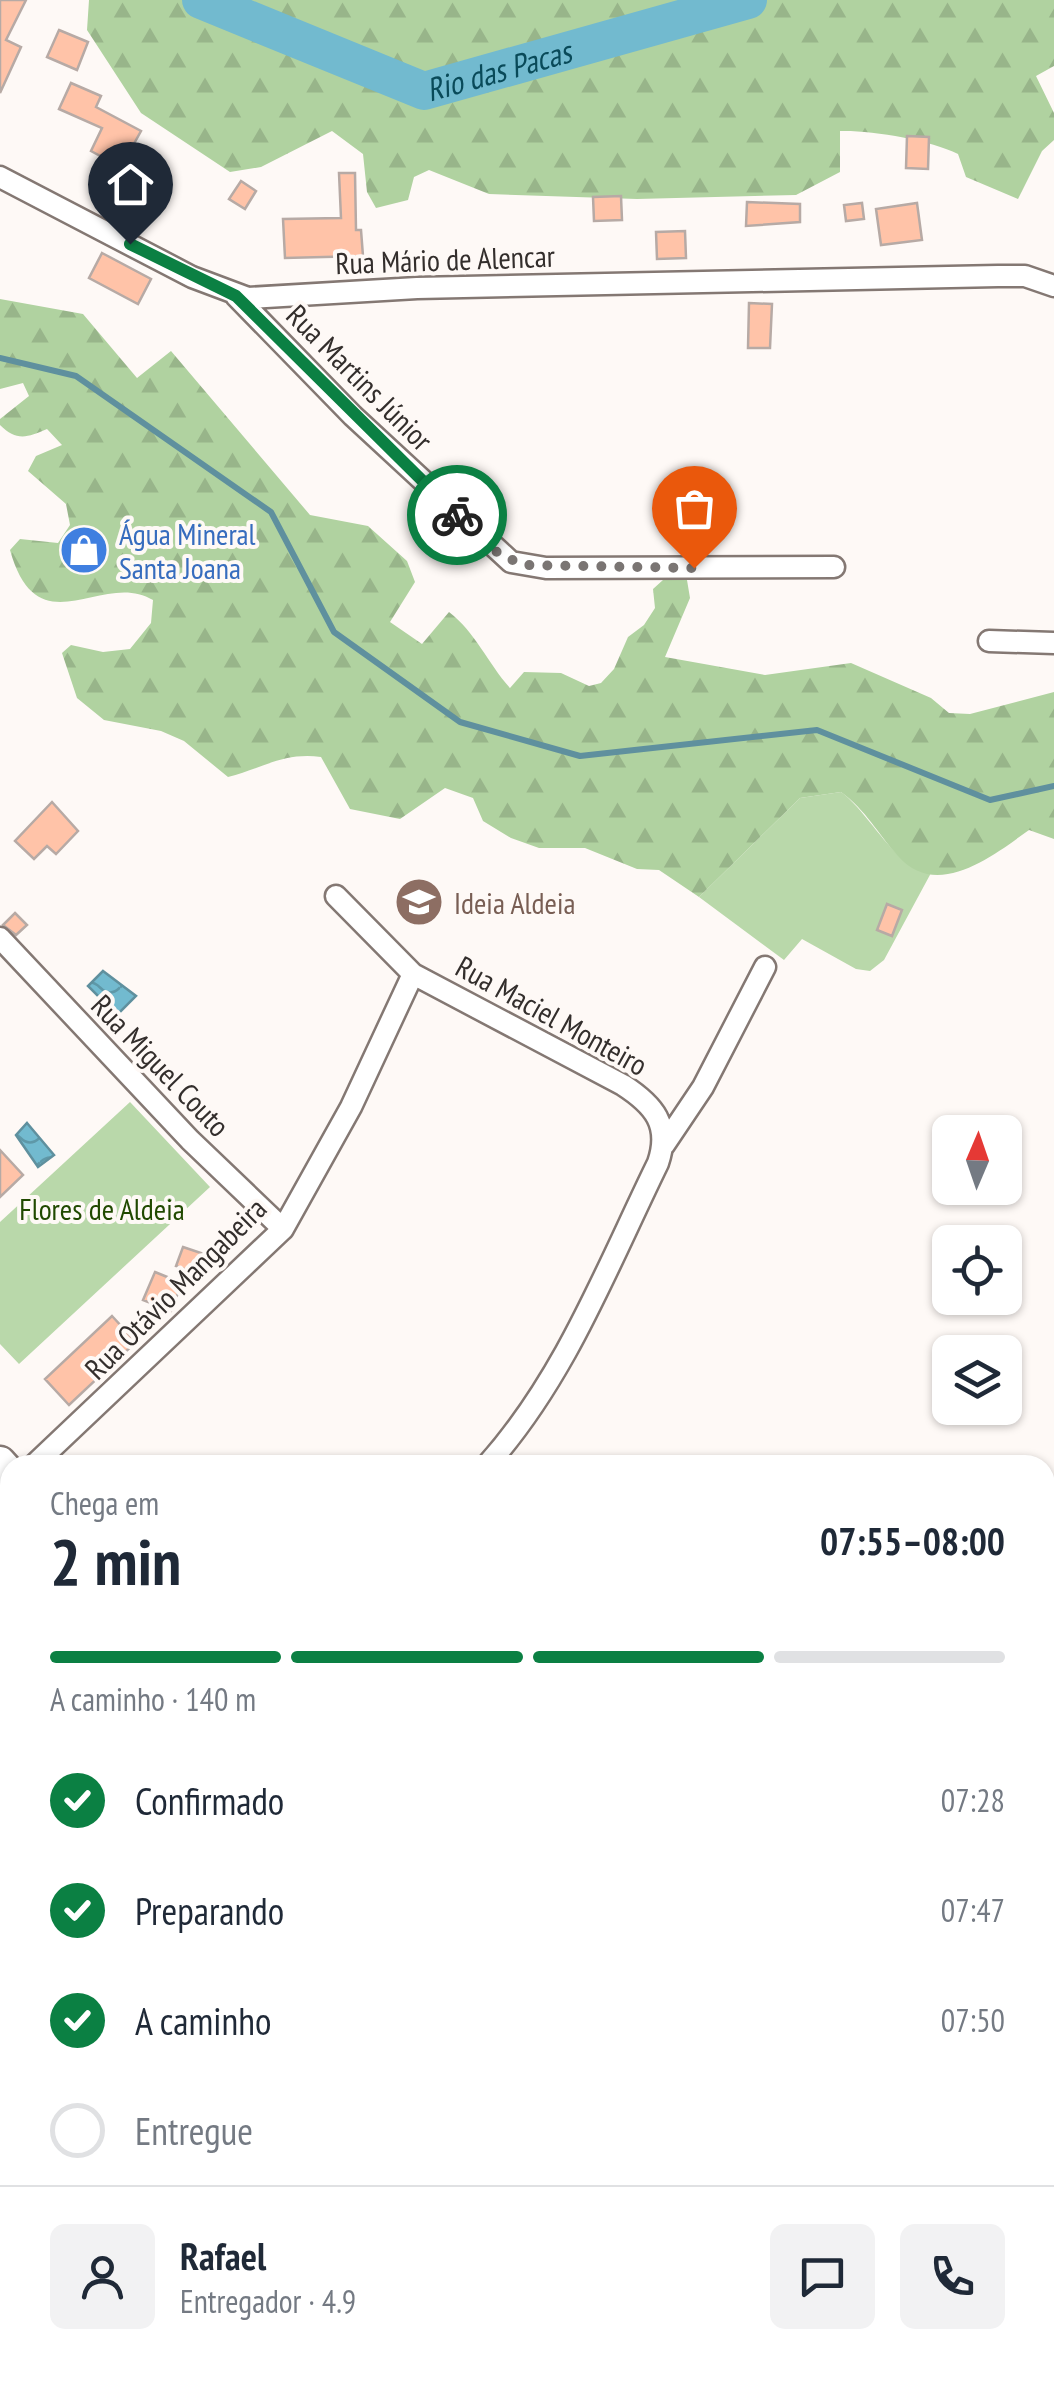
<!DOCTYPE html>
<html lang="pt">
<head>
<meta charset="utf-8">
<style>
	body { margin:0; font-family:"PT Sans Narrow",sans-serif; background:#f2f2f3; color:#1f2937; height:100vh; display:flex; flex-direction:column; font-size:38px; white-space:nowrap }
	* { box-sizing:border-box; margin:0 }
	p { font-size:32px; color:#747a83 }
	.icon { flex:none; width:55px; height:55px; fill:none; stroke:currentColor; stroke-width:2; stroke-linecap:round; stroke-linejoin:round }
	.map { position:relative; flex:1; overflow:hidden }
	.drawer { position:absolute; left:0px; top:1455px; width:1055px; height:930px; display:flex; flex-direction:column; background:#fff; border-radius:30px 30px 0 0; box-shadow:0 2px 8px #0004 }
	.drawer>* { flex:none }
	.needle { width:65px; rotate:2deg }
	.buttons { position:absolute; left:932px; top:1115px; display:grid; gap:20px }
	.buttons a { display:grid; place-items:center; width:90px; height:90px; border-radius:15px; background:#fff; box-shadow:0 2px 8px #0004; font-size:50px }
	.pin { position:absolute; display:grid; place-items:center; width:85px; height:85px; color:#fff; margin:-102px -42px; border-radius:50% 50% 50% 0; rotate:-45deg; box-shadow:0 0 10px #0007 }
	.pin .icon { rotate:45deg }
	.courier { position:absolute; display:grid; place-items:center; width:100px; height:100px; margin:-50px; border:8px solid #0b8043; border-radius:50%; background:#fff; color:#222; box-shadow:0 2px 12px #0007 }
	.summary em { font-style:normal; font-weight:700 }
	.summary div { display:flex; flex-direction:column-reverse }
	.summary { display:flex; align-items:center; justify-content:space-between; height:170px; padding:0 50px }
	h1 { font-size:65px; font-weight:700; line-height:75px }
	.bar { display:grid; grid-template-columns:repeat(4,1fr); gap:15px 10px; align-content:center; height:120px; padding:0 50px }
	.bar i { height:12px; border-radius:8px; background:#e0e1e3 }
	.bar .active { background:#0b8043 }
	.bar p { grid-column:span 4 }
	.line { display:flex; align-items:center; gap:25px; padding:0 50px; border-top:2px solid #e0e1e3 }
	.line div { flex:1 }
	.round { display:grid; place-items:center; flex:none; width:105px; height:105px; border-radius:15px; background:#f2f2f3 }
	ol { padding:0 50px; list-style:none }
	li { display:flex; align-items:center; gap:30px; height:110px }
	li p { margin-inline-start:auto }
	li .icon { padding:10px; border-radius:50%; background:#0b8043; color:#fff; stroke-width:4 }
	li:last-child { color:#747a83 }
	li i { width:55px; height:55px; border:5px solid #e0e1e3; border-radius:50% }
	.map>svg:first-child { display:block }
</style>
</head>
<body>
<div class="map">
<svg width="1054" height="2385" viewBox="0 0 1054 2385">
	<defs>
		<pattern id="forest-firs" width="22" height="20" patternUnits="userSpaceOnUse" patternTransform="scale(2.5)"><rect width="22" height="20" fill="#b0d2a0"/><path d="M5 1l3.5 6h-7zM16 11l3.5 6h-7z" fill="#98b58a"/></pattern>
		<pattern id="water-waves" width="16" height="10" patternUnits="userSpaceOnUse" patternTransform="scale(2.5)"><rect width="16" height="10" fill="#72bacf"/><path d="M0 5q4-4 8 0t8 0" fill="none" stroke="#5e98a8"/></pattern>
	</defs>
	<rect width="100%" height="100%" fill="#fef9f6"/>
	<path fill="#b9d8aa" d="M841 792C870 813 897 871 931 873L884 960 870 971 856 969 802 939 784 960 699 897 800 798Z
		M130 1102 210 1187 19 1364 0 1344V1222Z"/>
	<path fill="url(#forest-firs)" d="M89 0H1054V66L1036 76 1054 113V140L1042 151 1018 199 966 177 958 154C930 140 871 130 840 131V172L796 195 637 199 489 194 429 170 414 177 408 200 376 208 367 192 363 154 332 131 261 167 230 172 141 113 87 30Z
		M0 299 83 314 137 378 171 351 310 515 368 526 407 561 415 582 390 622 422 644 449 612C476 633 487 662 510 688L524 672 561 673 589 686 601 683 614 669 628 637 644 625 655 608 653 589 663 580H687L690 598 665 657 765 675 851 663 931 698 949 713 970 714 1054 692V839L1029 830C994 855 937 901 898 856 878 834 866 810 841 792L800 798 699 897 659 870 637 869 585 848H539L511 838 483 821 473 798 445 788 400 819 350 809 321 757C284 752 263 768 228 777L184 741 161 731 104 720 77 698 62 653 71 645 103 652 130 649 151 623 153 600C102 569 38 650 10 550L20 539 58 543 70 525 66 504 28 471 36 456 62 445 47 429C27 438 16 441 0 425V419L29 396 23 383 0 389Z
		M1054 1534V1652L1045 1665V1551Z"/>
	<path fill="url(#water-waves)" stroke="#5f909e" stroke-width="2.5" d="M103 971 136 996 117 1015 88 986Z
		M27 1123 54 1155 38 1167 16 1135Z"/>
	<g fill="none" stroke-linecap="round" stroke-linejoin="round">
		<path stroke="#5f909e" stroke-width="6" d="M0 358 76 376 271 512 334 632 460 722 580 756 817 730 990 800 1054 786"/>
		<path stroke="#72bacf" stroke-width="38" id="s1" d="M201 0 424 91 748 0"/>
	</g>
	<path fill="#ffc3a8" stroke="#b7aaa5" stroke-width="2.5" d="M0 0H26L6 40 21 47 0 93Z
		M59 30 88 42 77 70 47 57Z
		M71 83 101 96 96 107 141 131 121 167 91 151 102 128 59 109Z
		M907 136 929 137 928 169 906 168Z
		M339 173H355L356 230H361L363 256 285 258 283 219 341 218Z
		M241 181 256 191 245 209 229 199Z
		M621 196 622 220 594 221 593 197Z
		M747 202 800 204V222L746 226Z
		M862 203 864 219 846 221 844 205Z
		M917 203 922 240 881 245 876 209Z
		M685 231 686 258 657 259 656 232Z
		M102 253 151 279 138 304 89 278Z
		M749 303 772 304 770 348H748Z
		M52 802 78 831 56 854 47 846 34 859 15 841Z
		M887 904 902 910 892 936 877 930Z
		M15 913 27 925 16 935 3 925Z
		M0 1150 23 1175 0 1197Z
		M183 1247 207 1255 200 1275 176 1266Z
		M155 1272 182 1283 171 1311 143 1300Z
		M112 1316 136 1342 69 1405 45 1379Z"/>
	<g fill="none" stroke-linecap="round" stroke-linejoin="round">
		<g stroke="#847873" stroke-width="15">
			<path id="service" d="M0 1726 10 1714"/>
		</g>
		<g stroke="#847873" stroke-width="25">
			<path id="minor" d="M0 177 192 277 248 298 417 288 998 276H1025L1054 286
				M236 296 353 416 511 562 546 568 834 567
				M989 641 1054 643
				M336 896 413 974 623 1085C654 1105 671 1125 658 1163 607 1267 565 1378 487 1465
				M0 938 190 1140 283 1229
				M664 1145 703 1087 765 967
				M34 1465 283 1229 351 1107 413 974
				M1045 1512 1054 1493
				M1045 1681 1054 1667
				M0 1920 10 1931
				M1045 1939 1054 1945
				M1045 2183 1054 2190
				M0 2290 10 2269
				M472 2385 476 2375"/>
		</g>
		<g stroke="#847873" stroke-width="35">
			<path id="primary" d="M0 1462 10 1473
				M868 2375 877 2385"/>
		</g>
		<use href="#service" stroke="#fff" stroke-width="10"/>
		<use href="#minor" stroke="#fff" stroke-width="20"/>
		<use href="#primary" stroke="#fff" stroke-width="30"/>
	</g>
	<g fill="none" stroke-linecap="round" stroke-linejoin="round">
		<path stroke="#7a7573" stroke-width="10" stroke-dasharray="0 18" d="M457 515 498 553 523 565 694 568"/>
		<path stroke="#0b8043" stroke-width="12" d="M130 244 236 296 457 515"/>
	</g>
	<defs>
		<g id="shop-disc" transform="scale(2.5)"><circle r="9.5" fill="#3f7fe0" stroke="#fef9f6"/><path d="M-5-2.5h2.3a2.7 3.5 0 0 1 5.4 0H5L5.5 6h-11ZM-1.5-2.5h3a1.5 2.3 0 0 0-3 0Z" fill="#fff"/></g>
		<g id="school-disc" transform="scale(2.5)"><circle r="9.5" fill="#8d6e63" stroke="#fef9f6"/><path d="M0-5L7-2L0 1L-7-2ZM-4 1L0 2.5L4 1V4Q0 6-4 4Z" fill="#fff"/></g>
	</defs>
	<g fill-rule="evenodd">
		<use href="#shop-disc" x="84" y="550"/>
		<use href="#school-disc" x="419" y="902"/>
	</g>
	<g text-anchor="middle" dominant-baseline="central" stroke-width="8" stroke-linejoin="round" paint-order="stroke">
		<g font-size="30" fill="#332e2c" stroke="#fef9f6">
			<text transform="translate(445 259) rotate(-2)">Rua Mário de Alencar</text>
			<text transform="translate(360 377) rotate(45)">Rua Martins Júnior</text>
			<text transform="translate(552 1015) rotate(29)">Rua Maciel Monteiro</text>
			<text transform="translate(161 1065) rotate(46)">Rua Miguel Couto</text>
			<text transform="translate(175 1288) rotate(-45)">Rua Otávio Mangabeira</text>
		</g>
		<g font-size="30" fill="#366cbe" stroke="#fef9f6" text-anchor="start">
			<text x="119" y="533">Água Mineral<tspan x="119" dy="34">Santa Joana</tspan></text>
		</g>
		<g font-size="30" fill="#785e54" stroke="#fef9f6" text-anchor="start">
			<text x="454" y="902">Ideia Aldeia</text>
		</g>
		<g font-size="30" fill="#204900" stroke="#fef9f6">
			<text x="102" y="1208">Flores de Aldeia</text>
		</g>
		<g font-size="32" font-style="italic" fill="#094a59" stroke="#fef9f6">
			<text stroke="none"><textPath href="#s1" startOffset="318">Rio das Pacas</textPath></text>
		</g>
	</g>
</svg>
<div class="buttons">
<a><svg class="needle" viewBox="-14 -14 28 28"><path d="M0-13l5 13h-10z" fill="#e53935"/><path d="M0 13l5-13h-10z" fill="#747a83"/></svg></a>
<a><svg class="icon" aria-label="locate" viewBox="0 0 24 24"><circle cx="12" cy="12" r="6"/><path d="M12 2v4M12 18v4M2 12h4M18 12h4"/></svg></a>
<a><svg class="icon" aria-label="layers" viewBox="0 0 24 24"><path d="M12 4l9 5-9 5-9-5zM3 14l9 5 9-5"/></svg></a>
</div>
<div class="pin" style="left:694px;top:568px;background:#ea580c"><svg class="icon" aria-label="bag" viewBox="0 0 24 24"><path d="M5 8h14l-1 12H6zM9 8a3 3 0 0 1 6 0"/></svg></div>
<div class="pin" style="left:130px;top:244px;background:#1f2937"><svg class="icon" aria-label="home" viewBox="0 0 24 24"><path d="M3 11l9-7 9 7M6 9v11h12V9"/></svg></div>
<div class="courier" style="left:457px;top:515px"><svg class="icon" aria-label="bike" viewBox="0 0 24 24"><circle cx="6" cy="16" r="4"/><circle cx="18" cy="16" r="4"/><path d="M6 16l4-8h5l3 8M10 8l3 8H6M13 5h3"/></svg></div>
<section class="drawer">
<div class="summary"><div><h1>2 min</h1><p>Chega em</p></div><em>07:55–08:00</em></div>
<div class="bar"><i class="active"></i><i class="active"></i><i class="active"></i><i></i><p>A caminho · 140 m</p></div>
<ol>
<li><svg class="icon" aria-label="check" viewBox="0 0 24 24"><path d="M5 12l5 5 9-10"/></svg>Confirmado<p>07:28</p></li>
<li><svg class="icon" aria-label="check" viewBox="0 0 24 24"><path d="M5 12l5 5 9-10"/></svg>Preparando<p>07:47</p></li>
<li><svg class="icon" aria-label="check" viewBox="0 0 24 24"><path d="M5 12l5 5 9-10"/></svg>A caminho<p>07:50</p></li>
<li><i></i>Entregue</li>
</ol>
<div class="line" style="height:180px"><a class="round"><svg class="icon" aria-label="person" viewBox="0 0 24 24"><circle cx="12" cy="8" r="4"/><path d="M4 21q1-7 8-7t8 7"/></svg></a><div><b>Rafael</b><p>Entregador · 4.9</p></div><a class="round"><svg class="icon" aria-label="chat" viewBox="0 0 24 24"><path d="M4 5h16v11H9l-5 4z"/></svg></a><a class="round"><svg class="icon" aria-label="phone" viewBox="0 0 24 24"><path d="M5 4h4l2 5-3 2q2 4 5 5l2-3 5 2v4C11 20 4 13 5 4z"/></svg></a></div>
</section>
</div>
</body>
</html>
